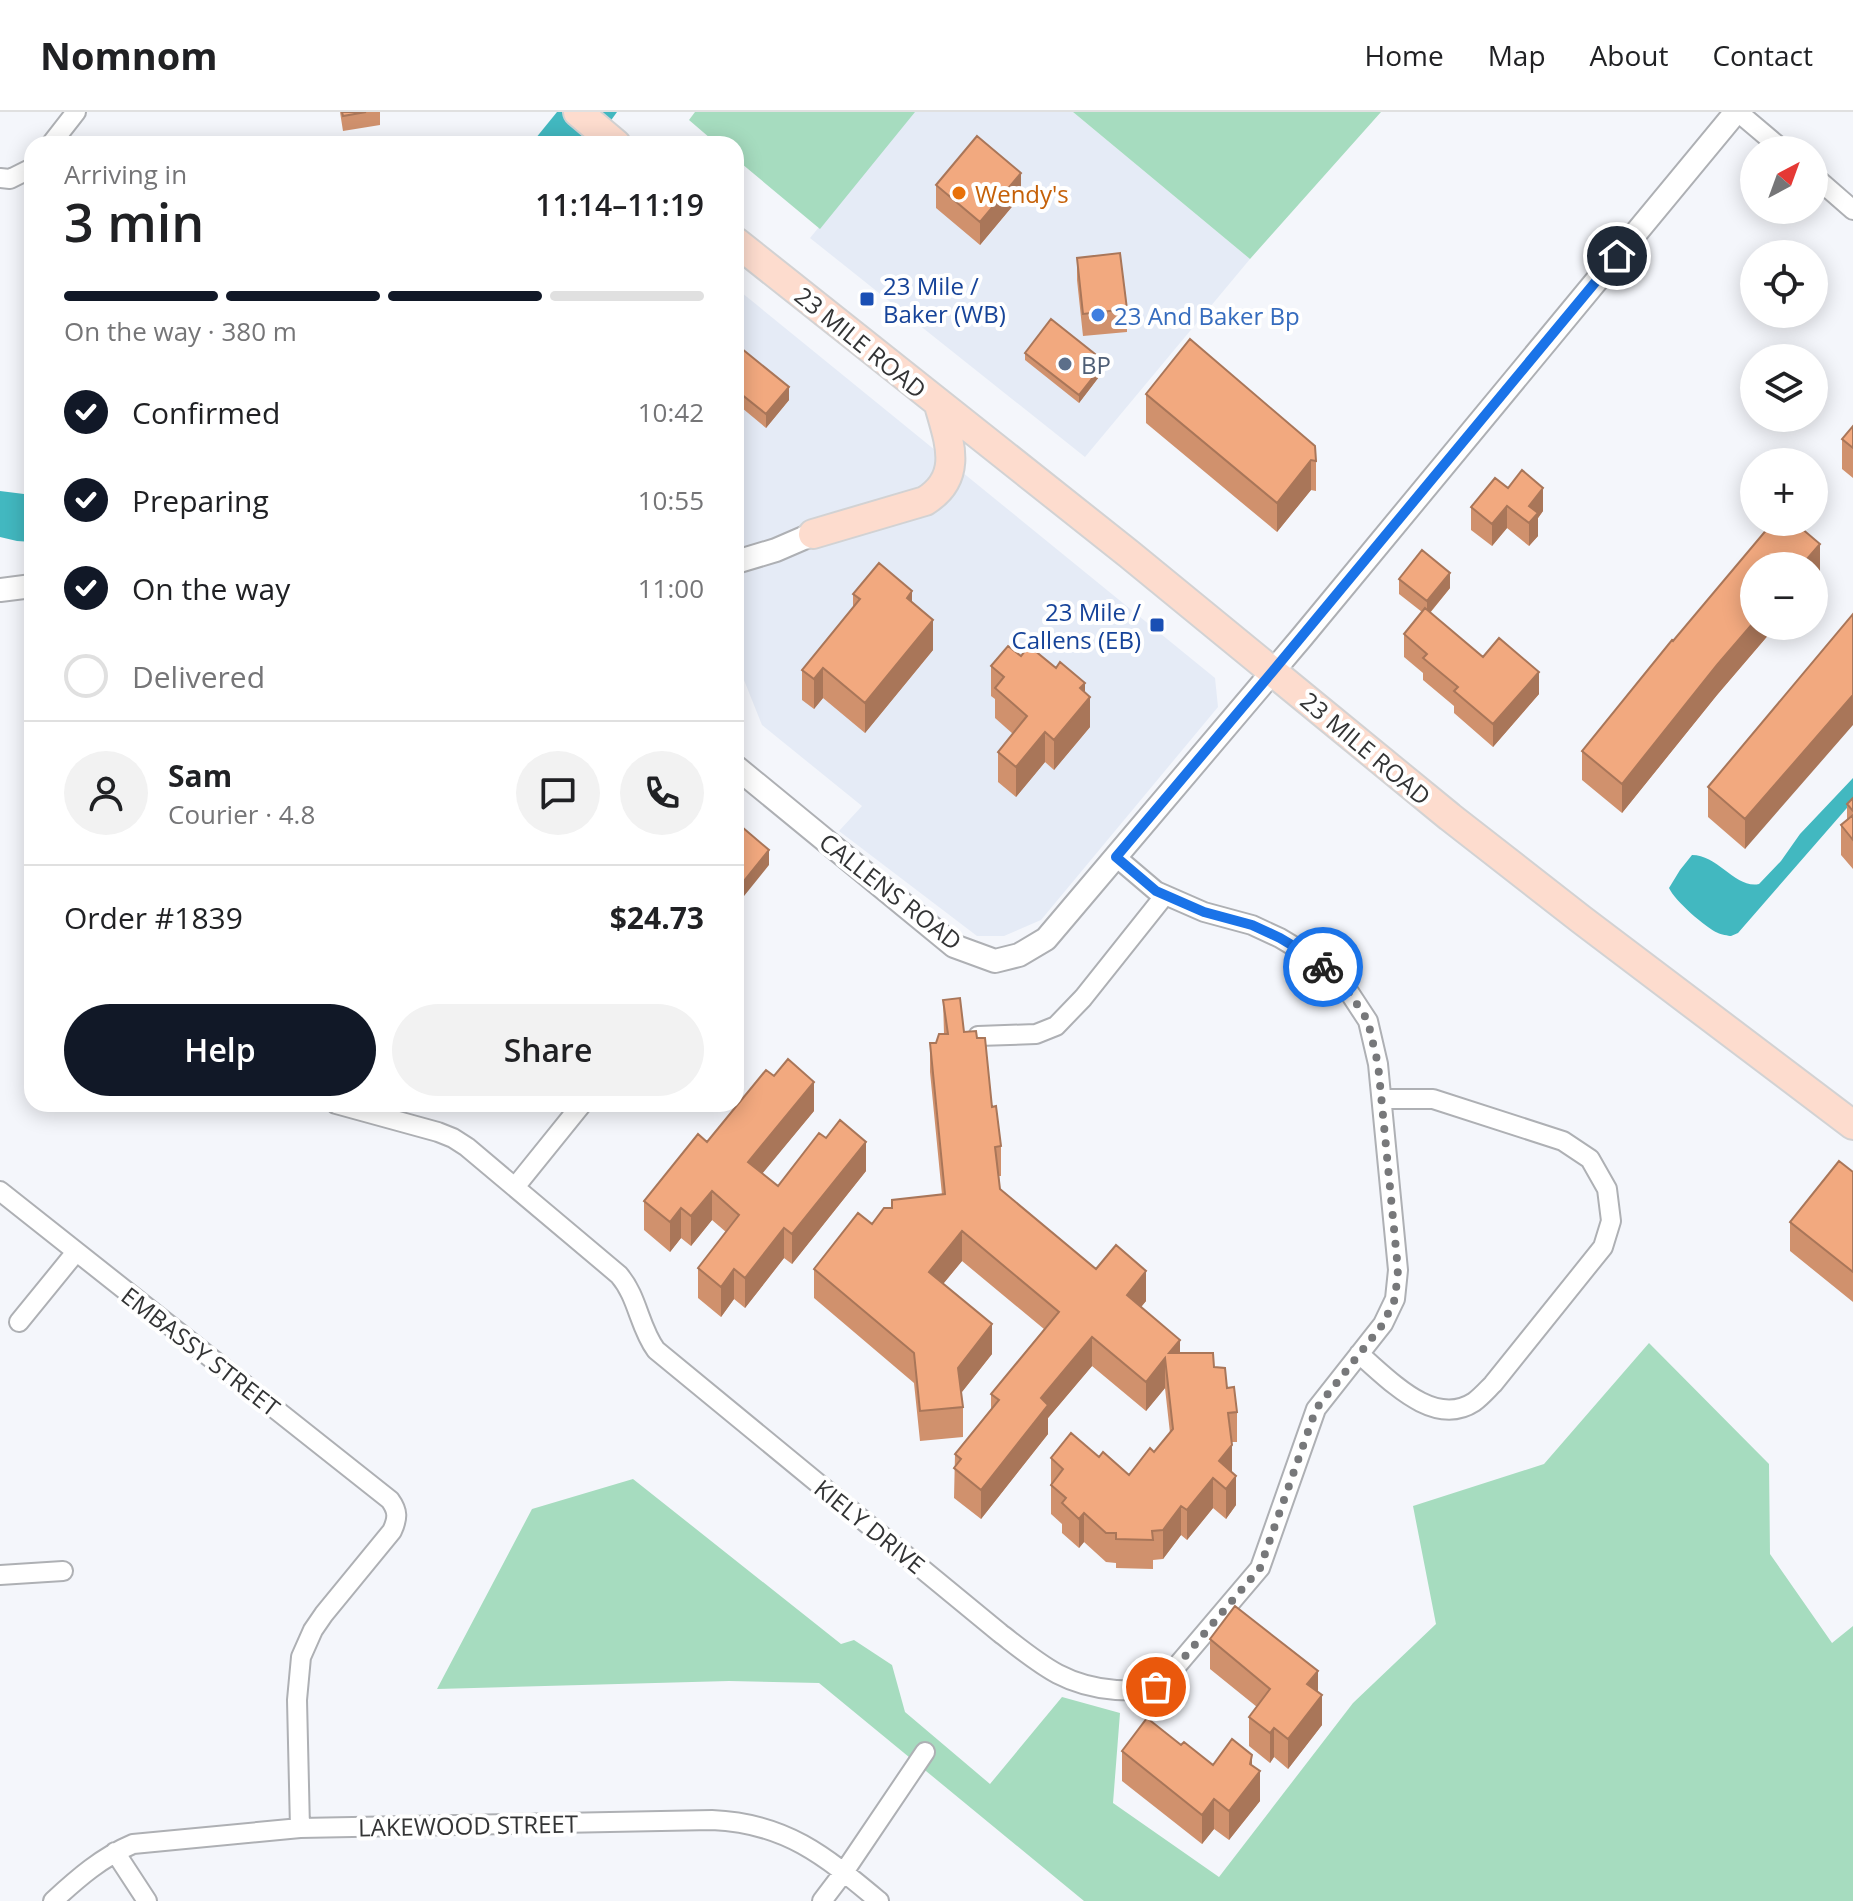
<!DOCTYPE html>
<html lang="en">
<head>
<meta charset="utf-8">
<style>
	body { margin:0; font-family:"Open Sans",sans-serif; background:#f2f2f2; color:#202124; height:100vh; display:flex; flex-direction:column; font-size:30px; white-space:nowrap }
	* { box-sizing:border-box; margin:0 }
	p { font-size:26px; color:#757577 }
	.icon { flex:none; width:44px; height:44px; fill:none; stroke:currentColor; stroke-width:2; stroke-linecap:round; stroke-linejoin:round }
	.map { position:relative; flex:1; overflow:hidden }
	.drawer { position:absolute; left:24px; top:24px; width:720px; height:976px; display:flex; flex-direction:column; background:#fff; border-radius:24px; box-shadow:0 4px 20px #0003 }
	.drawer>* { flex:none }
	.needle { width:52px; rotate:41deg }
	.fabs { position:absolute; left:1740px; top:24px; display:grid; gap:16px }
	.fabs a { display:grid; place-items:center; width:88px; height:88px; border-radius:50%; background:#fff; box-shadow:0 4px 20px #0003; font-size:40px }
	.pin { position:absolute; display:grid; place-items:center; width:68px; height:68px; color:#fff; margin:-34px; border:4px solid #fff; border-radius:50%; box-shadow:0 2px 8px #0007 }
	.courier { position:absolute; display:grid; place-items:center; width:80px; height:80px; margin:-40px; border:6px solid #1a73e8; border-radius:50%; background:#fff; color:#222; box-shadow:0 2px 10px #0007 }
	.head em { font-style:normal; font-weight:600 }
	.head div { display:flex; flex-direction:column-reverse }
	.head { display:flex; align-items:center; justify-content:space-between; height:136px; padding:0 40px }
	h1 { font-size:52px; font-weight:600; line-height:60px }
	.bar { display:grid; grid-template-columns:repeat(4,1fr); gap:12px 8px; align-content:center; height:96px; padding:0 40px }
	.bar i { height:10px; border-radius:6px; background:#e0e0e0 }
	.bar .active { background:#111827 }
	.bar p { grid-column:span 4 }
	.line { display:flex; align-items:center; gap:20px; padding:0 40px; border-top:2px solid #e0e0e0 }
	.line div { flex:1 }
	.round { display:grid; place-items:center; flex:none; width:84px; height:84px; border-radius:42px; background:#f2f2f2 }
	ol { padding:0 40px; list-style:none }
	li { display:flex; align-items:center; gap:24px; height:88px }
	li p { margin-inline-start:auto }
	li .icon { padding:8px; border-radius:50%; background:#111827; color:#fff; stroke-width:4 }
	li:last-child { color:#757577 }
	li i { width:44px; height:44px; border:4px solid #e0e0e0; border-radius:50% }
	.cta { display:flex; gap:16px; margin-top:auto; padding:16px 40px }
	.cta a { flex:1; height:92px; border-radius:48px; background:#111827; color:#fff; font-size:32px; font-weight:600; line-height:92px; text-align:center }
	.cta a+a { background:#f2f2f2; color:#202124 }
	header { display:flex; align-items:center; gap:48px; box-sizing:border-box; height:112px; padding:0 40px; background:#fff; border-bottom:2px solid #e0e0e0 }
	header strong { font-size:38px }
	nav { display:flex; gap:44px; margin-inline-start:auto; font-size:28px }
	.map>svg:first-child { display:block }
</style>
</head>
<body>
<header>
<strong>Nomnom</strong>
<nav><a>Home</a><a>Map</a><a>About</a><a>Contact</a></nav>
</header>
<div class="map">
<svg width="1853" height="1789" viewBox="0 0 1853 1789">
	<rect width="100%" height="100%" fill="#f4f6fb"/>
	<path fill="#e5ebf6" d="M914 0H1073L1250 147 1085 345 810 126Z
		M736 176 1215 566 1218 595 1041 808 1004 824H977L839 719 862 694 762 613 736 548Z"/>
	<path fill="#a6dcbf" d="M695 0H915L820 117 736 47V32H717L689 8Z
		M1073 0H1381L1250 147Z
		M1649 1231 1769 1352 1770 1442 1832 1531 1853 1514V1789H1084L819 1571 729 1569 437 1577 532 1397 633 1367 841 1532 854 1528 892 1553 905 1600 990 1672 1062 1585 1120 1601 1113 1691 1219 1765 1353 1591 1436 1512 1413 1394 1544 1352Z"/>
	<path fill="#42b8c0" d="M557 0H617L594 32H531Z
		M0 379 32 383V430L17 429 0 425Z
		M1853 666V689L1738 821 1731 824C1729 824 1720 822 1718 821 1705 815 1675 789 1669 776L1680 758 1692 743C1718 743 1736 777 1759 772L1781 749 1800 722Z"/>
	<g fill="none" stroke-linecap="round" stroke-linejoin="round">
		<g stroke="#aeb0b4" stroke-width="22">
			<path id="minor" d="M1738 0 1783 38
				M51 32 76 0
				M1814 64 1853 98
				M0 66 10 67 32 56
				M978 924 1036 922 1056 914 1083 886 1165 783
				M336 992 438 1020 453 1026 467 1035 619 1163C638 1185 639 1215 656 1238L1000 1521C1040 1552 1064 1574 1116 1578 1134 1579 1150 1579 1164 1569L1260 1456 1316 1297 1383 1212 1395 1187 1398 1158 1378 952 1368 909 1345 874 1310 844 1280 826 1252 813 1204 800 1156 779 1116 745
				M515 1075 582 992
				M0 1079 390 1388C398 1399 398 1406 392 1419L324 1502 313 1518 301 1545 297 1588 300 1716
				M19 1210 76 1140
				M1359 1242C1388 1266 1433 1317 1474 1290 1481 1285 1487 1278 1493 1272L1603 1135 1611 1109 1607 1077 1590 1047 1563 1029 1433 987H1382
				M0 1463 63 1459
				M115 1740 147 1789
				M53 1789C78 1766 102 1745 133 1732L300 1716 712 1708C786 1711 825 1744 879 1789
				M822 1789 844 1760 925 1640"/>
		</g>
		<g stroke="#aeb0b4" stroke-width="26">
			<path id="tertiary" d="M736 450 776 438 813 422
				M0 478 32 474
				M736 655 954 834 995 849 1019 843 1046 827 1302 525 1736 0"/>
		</g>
		<g stroke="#d2d2d3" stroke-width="32">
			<path id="primary" d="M578 0 616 32
				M736 130 1129 442 1450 705 1582 808 1853 1013
				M813 422 925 389C964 365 949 329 939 293"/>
		</g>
		<use href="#minor" stroke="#fff" stroke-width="18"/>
		<use href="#tertiary" stroke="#fff" stroke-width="22"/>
		<use href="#primary" stroke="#fddcce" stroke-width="28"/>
	</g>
	<path fill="#d0916d" d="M340 0H380V13L343 19Z
		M936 73 1021 84 980 133 936 96Z
		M1077 146 1127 197V220L1083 224 1077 168Z
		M736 232 789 288 766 316 736 291Z
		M1025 241 1105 257 1079 291 1025 248Z
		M1146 282 1316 349V379L1311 378 1277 420 1146 311Z
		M1853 314V366L1842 357V327Z
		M1508 376 1543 399 1538 406V424L1529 434 1507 416 1492 434 1471 418V395Z
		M1773 410H1794L1820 432V462L1814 469V454H1754V514H1776L1717 583 1622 701 1582 668V639L1672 528 1673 529Z
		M1399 467 1450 476 1430 501 1483 545 1539 582 1493 635 1454 601V594L1423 568V561L1404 545V522L1422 500 1399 482Z
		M853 482 912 490 933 538 865 621 823 586 814 597 802 588V558L853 495Z
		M1853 502 1745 737 1708 705V675Z
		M1021 544 1085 580 1090 615 1054 658 1045 650 1016 685 998 670V640L1013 622 995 606V587L991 584V554Z
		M1853 686V757L1841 743V713L1847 708V692Z
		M943 888 964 920 992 995 1001 1034V1064H999L1000 1077 1096 1157 1146 1189 1141 1195 1180 1241 1214 1255 1227 1276 1237 1300V1330H1232V1360L1236 1393 1226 1407 1213 1396 1187 1428 1181 1423 1163 1447 1153 1448V1457L1116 1456V1451L1106 1450 1084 1430 1079 1436 1062 1421V1412L1051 1402V1346L1099 1345 1129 1363 1154 1340 1170 1321 1165 1276 1146 1299 1092 1254 1048 1306V1322L981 1407 954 1386 955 1342 991 1297V1282L1044 1217 962 1149 943 1172 992 1242 961 1281 963 1295V1325L920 1329 914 1271 814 1186V1157L892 1096 942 1083 930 960V931H936L944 922Z
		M814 999 762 1061 778 1074 866 1059 792 1152 784 1146 745 1196 734 1187 721 1205 698 1186V1156L726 1120 712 1108 691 1134 681 1126 670 1140 644 1118V1089L707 1030Z
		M1853 1060V1190L1790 1139V1110Z
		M1210 1527 1318 1580 1322 1613 1288 1657 1274 1645 1270 1651 1249 1634V1605L1257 1595 1210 1557Z
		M1181 1633 1213 1653H1252L1260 1689 1229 1728 1214 1717 1202 1732 1122 1669V1639Z"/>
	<path fill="#a97659" d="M1021 61V84L980 133V110Z
		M1105 250V257L1079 291V283Z
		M789 275V288L766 316V302Z
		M1311 348V378L1277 420V391Z
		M1543 376V399L1538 406V424L1529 434V394Z
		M1507 394V416L1492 434V412Z
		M1820 432V462L1814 469V454H1801Z
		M1450 461V476L1427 504V489Z
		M912 479V509L907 486Z
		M933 508V538L865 621V591Z
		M1754 510V514H1776L1717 583 1622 701V672L1717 553Z
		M823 556V586L814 597V567Z
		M1539 560V582L1493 635V612Z
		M1085 571V592L1090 585V615L1054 658V628L1080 576Z
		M1853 583V613L1745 737V707Z
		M1045 620V650L1016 685V655Z
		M769 738V753L736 794V779Z
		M814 970V999L748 1079V1050Z
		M866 1030V1059L792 1152V1122Z
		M712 1079V1108L691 1134V1104Z
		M681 1096V1126L670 1140V1110Z
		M784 1116V1146L745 1196V1166Z
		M962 1119V1149L929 1189V1160Z
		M734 1157V1187L721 1205V1175Z
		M1146 1159V1189L1127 1212V1183Z
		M992 1212V1242L958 1285V1256Z
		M1092 1225V1254L1048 1306V1322L981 1407V1378L1041 1286Z
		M1180 1228V1258L1169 1241Z
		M1165 1246V1276L1146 1299V1270Z
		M1232 1333V1363L1219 1349Z
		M1236 1364V1393L1226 1407V1377Z
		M1213 1366V1396L1187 1428V1398Z
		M1181 1394V1423L1163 1447V1418Z
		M1084 1401V1430L1079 1436V1407Z
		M1318 1559V1588L1322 1583V1613L1288 1657V1627L1307 1572Z
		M1274 1616V1645L1270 1651V1621Z
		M1252 1643V1668L1260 1659V1689L1229 1728V1699L1250 1652Z
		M1214 1687V1717L1202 1732V1703Z"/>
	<path fill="#f2a97f" stroke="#a97659" stroke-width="2" d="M342 0H366L343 4Z
		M977 24 1021 61 980 110 936 73Z
		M1120 141 1127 197 1083 202 1077 146Z
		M1051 207 1105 250 1079 283 1025 241Z
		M1190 227 1315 334 1316 349 1311 348 1277 391 1146 282Z
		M736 232 789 275 766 302 736 278Z
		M1853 314V336L1842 327Z
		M1522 358 1543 376 1529 394 1538 401 1529 411 1507 394 1492 412 1471 395 1495 366 1508 376Z
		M1773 410H1794L1820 432 1801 454H1754V510L1717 553 1622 672 1582 639 1672 528 1673 529Z
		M1422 438 1450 461 1427 489 1399 467Z
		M879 451 912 479 907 486 933 508 865 591 823 556 814 567 802 558 860 487 853 482Z
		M1425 496 1483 545 1499 526 1539 560 1493 612 1454 579 1458 575 1423 546 1427 542 1404 522Z
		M1853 502V583L1745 707 1708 675Z
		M1008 534 1021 544 1029 534 1056 556 1060 550 1085 571 1080 576 1090 585 1054 628 1045 620 1016 655 998 640 1027 604 995 576 1004 565 991 554Z
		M1853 686V699L1847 692Z
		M1853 703V728L1841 713Z
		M742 715 769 738 736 779V723Z
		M960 886 964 920 976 919 977 926H985L992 995 996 994 1001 1034 995 1035 1000 1077 1096 1157 1116 1133 1146 1159 1127 1183 1180 1228 1169 1241H1213L1214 1255 1225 1256 1227 1276 1234 1275 1237 1300 1228 1301 1232 1333 1219 1349 1236 1364 1226 1377 1213 1366 1187 1398 1181 1394 1163 1418 1152 1419 1153 1428 1116 1427V1421H1106L1084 1401 1079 1407 1062 1391 1066 1386 1051 1373 1063 1357 1051 1346 1071 1321 1099 1345 1103 1340 1129 1363 1150 1336 1154 1340 1173 1317 1165 1246 1146 1270 1092 1225 1041 1286 1048 1293 981 1378 954 1356 961 1347 955 1342 999 1288 991 1282 1059 1200 962 1119 929 1160 992 1212 958 1256 963 1295 920 1299 914 1241 814 1157 858 1101 872 1112 884 1096H892V1088L945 1082 930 931H936L939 922H948L943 888Z
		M788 947 814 970 748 1050 778 1074 819 1021 826 1026 840 1008 866 1030 792 1122 784 1116 745 1166 734 1157 721 1175 698 1156 739 1103 712 1079 691 1104 681 1096 670 1110 644 1089 698 1022 707 1030 766 958 774 964Z
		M1839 1049 1853 1060V1160L1790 1110Z
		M1235 1494 1318 1559 1307 1572 1322 1583 1288 1627 1274 1616 1270 1621 1249 1605 1270 1577 1210 1527Z
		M1147 1606 1181 1633 1184 1630 1213 1653 1232 1627 1252 1643 1250 1652 1260 1659 1229 1699 1214 1687 1202 1703 1122 1639Z"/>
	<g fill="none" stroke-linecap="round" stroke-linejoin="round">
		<path stroke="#77787a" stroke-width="8" stroke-dasharray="0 14.4" d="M1156 1575 1164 1569 1260 1456 1316 1297 1383 1212 1395 1187 1398 1158 1378 952 1371 923 1368 909 1345 874 1323 855"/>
		<path stroke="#1a73e8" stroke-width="10" d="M1323 855 1310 844 1280 826 1252 813 1204 800 1156 779 1116 745 1273 559 1617 144"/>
	</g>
	<circle fill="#e8710a" stroke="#fff" stroke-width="3" cx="959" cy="81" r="8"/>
	<g fill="#1a4fb4" stroke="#fff" stroke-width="3">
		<rect x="859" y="179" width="16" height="16" rx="4"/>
		<rect x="1149" y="505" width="16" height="16" rx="4"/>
	</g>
	<circle fill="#3f7fe0" stroke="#fff" stroke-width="3" cx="1098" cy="203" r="8"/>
	<circle fill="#5c6f8a" stroke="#fff" stroke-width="3" cx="1065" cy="252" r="8"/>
	<g text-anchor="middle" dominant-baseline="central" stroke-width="8" stroke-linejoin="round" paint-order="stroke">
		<g font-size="24" fill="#c56008" stroke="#fff" text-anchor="start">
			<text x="975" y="81">Wendy's</text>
		</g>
		<g font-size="24" fill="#164399" stroke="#fff" text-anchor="start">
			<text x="883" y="173">23 Mile /<tspan x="883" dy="28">Baker (WB)</tspan></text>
			<text x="1141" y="499" text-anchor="end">23 Mile /<tspan x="1141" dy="28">Callens (EB)</tspan></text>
		</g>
		<g font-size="24" fill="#366cbe" stroke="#fff" text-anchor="start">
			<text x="1114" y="203">23 And Baker Bp</text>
		</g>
		<g font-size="24" fill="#333435" stroke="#fff">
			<text transform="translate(861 230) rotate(39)">23 MILE ROAD</text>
			<text transform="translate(1366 636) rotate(40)">23 MILE ROAD</text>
			<text transform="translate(891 779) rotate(38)">CALLENS ROAD</text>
			<text transform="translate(201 1239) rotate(38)">EMBASSY STREET</text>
			<text transform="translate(870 1414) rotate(39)">KIELY DRIVE</text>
			<text transform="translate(468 1713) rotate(-1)">LAKEWOOD STREET</text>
		</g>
		<g font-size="24" fill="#4e5e75" stroke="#fff" text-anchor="start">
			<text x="1081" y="252">BP</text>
		</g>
	</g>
</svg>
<div class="fabs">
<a><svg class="needle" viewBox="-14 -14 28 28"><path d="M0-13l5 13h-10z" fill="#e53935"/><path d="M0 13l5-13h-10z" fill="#757577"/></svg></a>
<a><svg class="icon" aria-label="locate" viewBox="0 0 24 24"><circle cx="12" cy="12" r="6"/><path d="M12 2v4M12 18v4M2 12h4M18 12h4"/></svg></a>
<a><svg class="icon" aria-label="layers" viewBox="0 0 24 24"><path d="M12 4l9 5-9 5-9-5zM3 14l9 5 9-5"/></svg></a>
<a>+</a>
<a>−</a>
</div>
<div class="pin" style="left:1156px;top:1575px;background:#ea580c"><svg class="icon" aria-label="bag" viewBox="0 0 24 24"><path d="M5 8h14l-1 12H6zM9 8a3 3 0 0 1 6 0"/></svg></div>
<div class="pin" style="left:1617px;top:144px;background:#1f2937"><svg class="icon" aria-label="home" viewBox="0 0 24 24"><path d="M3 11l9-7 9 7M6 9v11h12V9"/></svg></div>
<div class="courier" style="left:1323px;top:855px"><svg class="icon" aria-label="bike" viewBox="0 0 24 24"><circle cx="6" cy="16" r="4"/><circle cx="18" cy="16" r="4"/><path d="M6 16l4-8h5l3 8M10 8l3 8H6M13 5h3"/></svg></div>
<section class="drawer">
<div class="head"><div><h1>3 min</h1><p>Arriving in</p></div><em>11:14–11:19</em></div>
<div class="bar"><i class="active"></i><i class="active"></i><i class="active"></i><i></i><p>On the way · 380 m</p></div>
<ol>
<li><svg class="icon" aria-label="check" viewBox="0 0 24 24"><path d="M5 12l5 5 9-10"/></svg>Confirmed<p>10:42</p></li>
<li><svg class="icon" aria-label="check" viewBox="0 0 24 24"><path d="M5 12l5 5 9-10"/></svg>Preparing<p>10:55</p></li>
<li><svg class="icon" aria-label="check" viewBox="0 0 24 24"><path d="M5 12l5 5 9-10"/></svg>On the way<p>11:00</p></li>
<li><i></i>Delivered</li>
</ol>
<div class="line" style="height:144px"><a class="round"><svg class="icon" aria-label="person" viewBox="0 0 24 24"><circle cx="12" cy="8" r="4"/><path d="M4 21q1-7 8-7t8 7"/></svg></a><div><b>Sam</b><p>Courier · 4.8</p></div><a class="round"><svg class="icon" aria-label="chat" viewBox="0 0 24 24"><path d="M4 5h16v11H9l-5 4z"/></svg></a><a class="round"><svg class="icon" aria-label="phone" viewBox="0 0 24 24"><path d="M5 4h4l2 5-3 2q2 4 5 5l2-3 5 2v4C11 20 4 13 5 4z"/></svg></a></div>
<div class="line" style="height:104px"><div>Order #1839</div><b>$24.73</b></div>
<div class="cta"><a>Help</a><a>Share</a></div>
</section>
</div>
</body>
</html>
